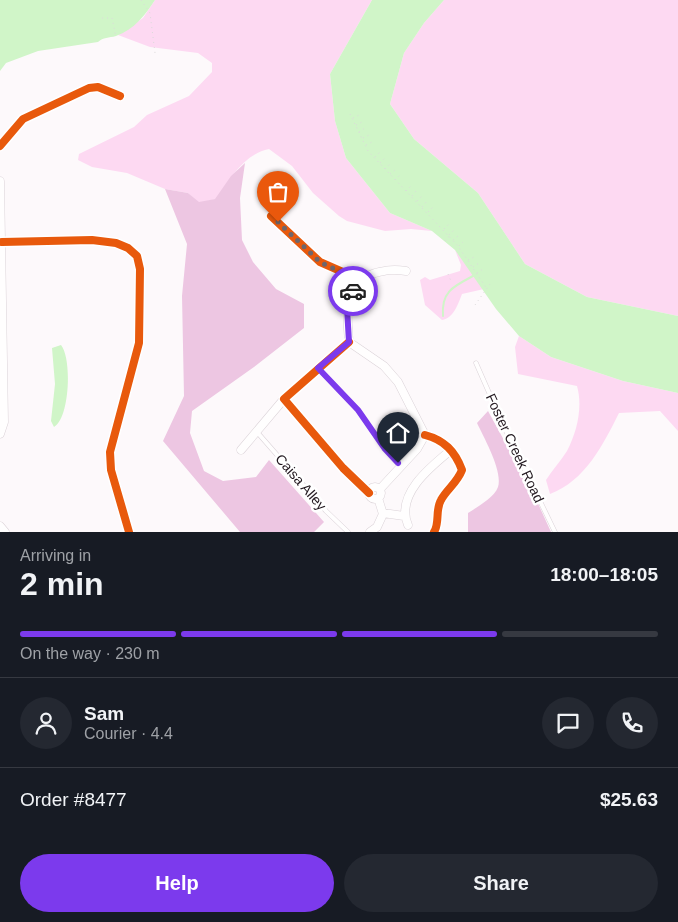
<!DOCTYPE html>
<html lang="en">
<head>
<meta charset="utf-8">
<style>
	body { margin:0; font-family:Helvetica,sans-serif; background:#242831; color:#f1f3f6; height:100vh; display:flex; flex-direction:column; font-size:19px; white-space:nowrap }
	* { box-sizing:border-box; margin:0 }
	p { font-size:16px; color:#9ea1a6 }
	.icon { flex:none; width:28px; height:28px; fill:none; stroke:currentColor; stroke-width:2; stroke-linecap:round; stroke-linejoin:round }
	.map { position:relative; height:532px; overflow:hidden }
	.drawer { display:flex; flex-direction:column; background:#171b24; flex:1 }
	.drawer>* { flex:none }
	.pin { position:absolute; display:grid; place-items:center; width:42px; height:42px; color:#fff; margin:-51px -21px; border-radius:50% 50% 50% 0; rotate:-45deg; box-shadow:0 0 5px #0007 }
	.pin .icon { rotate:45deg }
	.courier { position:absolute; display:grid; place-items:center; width:50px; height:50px; margin:-25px; border:4px solid #7c3aed; border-radius:50%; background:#fff; color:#222; box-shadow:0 1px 6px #0007 }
	.headline em { font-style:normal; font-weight:700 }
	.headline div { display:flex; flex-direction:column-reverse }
	.headline { display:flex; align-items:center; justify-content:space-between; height:85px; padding:0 20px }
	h1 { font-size:32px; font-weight:700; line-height:38px }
	.bar { display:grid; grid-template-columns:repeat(4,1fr); gap:8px 5px; align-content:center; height:60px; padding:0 20px }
	.bar i { height:6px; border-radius:4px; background:#363941 }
	.bar .selected { background:#7c3aed }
	.bar p { grid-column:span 4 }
	.line { display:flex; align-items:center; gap:12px; padding:0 20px; border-top:1px solid #363941 }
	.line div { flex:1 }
	.round { display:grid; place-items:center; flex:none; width:52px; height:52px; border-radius:26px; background:#242831 }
	.primary-button { display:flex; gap:10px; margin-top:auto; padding:10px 20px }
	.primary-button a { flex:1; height:58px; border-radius:30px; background:#7c3aed; color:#fff; font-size:20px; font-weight:700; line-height:58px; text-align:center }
	.primary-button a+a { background:#242831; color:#f1f3f6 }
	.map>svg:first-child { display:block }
</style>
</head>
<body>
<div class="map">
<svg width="678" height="532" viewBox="0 0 678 532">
	<rect width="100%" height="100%" fill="#fdf9fb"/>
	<path fill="#fdd9f2" d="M155 0H372L330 74 335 121 346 158 390 213 432 231 411 229 385 231 347 221 339 216 313 193 292 166 269 149C244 154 229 180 216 199L199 203 188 193 165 189 127 173 92 167 78 160 79 154 134 127 147 115 189 96 212 72V63L198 53 150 47 118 35 143 18Z
		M444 0H678V316L587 297 525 264 478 193 414 139 390 104 404 53 424 23Z
		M455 250 484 289 462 294C458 304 454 318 442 320L425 305 420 280 425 277 430 280 460 271 461 265Z
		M519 336 551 357 623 381 678 393V431L660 411 619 413C603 445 585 481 550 494L546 480C552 470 561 461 567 451 577 432 583 407 577 386L518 374 515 347Z"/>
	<path fill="#edc6e2" d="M245 163 240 198 242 240 253 262 276 289 304 304V328L254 367 192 411 190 433 204 471 223 481 256 477 269 460 324 522 314 532H240L163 441 184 396 182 296 187 244 165 189 188 193 199 202 215 199 231 176Z
		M488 411 535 497 551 532H468V513C477 507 494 498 498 487 503 471 484 438 477 423Z"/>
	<path fill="#d0f5c8" d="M0 0H155C146 14 134 30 116 36 109 38 103 37 98 42L38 51 6 63 0 71Z
		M372 0H444L424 23 404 53 390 104 414 139 478 193 525 264 587 297 678 316V393L623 381 551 357 519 336 496 309 455 250 432 231 390 213 346 158 335 121 330 74Z
		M61 345C72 358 70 418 54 427L51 421 55 384 52 348Z"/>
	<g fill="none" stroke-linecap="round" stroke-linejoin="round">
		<path stroke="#d0f5c8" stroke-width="2" d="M443 316C441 291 454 286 475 275"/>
		<g stroke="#dbd3d8" stroke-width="5">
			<path id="lane" d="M476 363 505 429 555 532
				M318 368 358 410 385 449 402 467
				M257 432 326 511 348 532"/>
		</g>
		<g stroke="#dbd3d8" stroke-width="9">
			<path id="street" d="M0 146 23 119 89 88 98 87 120 96
				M0 181 4 422 0 434
				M271 216 320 262 345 273 358 282
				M2 242 92 240 116 243 128 248 137 256 140 269 139 343 110 452 111 470 129 532
				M349 342 284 399 343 468 369 493
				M349 342 384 366 398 382 425 435 417 449 380 489
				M349 342C347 313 342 283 375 273 387 270 394 269 406 271
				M425 435C444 440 455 451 462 470 457 483 447 489 441 500 435 510 440 523 434 532
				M241 450 284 399
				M369 493a6 6 0 1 1 12 0a6 6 0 1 1-12 0Z
				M383 513 404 516
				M408 525C395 495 430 467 451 450
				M0 526 5 532
				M370 532 377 527 383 514 378 498"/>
		</g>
		<path stroke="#dcdadb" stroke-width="1" stroke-dasharray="1 4" stroke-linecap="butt" d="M141 0 150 13 155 53
			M102 18H112L116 37
			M350 114 368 151 458 246 487 289
			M353 118 359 115
			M356 125 362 122
			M359 132 365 128
			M363 138 369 135
			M366 145 372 142
			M375 157 380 152
			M380 163 385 158
			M385 169 390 164
			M390 174 395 170
			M395 180 400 175
			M406 191 411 186
			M412 196 416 191
			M417 201 422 196
			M422 207 427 201
			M428 212 433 207
			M444 229 449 224
			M449 235 454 230
			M453 240 458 236
			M445 241 449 236
			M459 246 463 242
			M468 260 474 257
			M473 267 479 263
			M477 273 483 269
			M448 274 451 281
			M475 305 490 284"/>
		<use href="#lane" stroke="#fffefe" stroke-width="4"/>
		<use href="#street" stroke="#fffefe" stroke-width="8"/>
		<g stroke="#fff" stroke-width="11">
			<path id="cycleway" d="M0 146 23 119 89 88 98 87 120 96
				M271 216 320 262 345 273 358 282
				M2 242 92 240 116 243 128 248 137 256 140 269 139 343 110 452 111 470 129 532
				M349 342 284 399 343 468 369 493
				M425 435C444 440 455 451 462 470 457 483 447 489 441 500 435 510 440 523 434 532"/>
		</g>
		<use href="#cycleway" stroke="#e8590c" stroke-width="8"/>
	</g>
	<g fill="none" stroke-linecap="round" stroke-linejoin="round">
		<path stroke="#6e666b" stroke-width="5" stroke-dasharray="0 9" d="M278 222 320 262 345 274 358 282 353 291"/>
		<path stroke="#7c3aed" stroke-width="6" d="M353 291 347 308 349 342 318 368 358 410 385 449 398 463"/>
	</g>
	<g text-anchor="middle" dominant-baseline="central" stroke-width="5" stroke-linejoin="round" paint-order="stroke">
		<g font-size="14" fill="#21171e" stroke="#fff">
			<text transform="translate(515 448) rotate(65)">Foster Creek Road</text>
			<text transform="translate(301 482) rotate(49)">Caisa Alley</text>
		</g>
	</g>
</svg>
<div class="pin" style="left:278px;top:222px;background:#ea580c"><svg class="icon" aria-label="bag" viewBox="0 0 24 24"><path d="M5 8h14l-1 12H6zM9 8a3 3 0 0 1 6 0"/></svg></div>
<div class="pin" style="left:398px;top:463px;background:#1f2937"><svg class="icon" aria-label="home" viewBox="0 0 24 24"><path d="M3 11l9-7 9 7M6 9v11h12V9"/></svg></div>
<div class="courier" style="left:353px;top:291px"><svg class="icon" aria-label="car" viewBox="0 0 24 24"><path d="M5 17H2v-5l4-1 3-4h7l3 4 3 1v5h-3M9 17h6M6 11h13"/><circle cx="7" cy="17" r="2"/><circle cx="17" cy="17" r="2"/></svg></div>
</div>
<section class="drawer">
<div class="headline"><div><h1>2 min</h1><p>Arriving in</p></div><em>18:00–18:05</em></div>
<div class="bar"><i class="selected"></i><i class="selected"></i><i class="selected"></i><i></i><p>On the way · 230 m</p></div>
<div class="line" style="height:90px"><a class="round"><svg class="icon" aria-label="person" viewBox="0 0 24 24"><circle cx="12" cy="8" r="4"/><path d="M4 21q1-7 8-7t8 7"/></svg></a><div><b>Sam</b><p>Courier · 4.4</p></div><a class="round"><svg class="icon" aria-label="chat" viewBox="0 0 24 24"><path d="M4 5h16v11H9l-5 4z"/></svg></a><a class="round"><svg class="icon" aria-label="phone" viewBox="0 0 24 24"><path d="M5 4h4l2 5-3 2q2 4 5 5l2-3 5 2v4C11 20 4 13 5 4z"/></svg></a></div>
<div class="line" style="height:65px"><div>Order #8477</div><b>$25.63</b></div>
<div class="primary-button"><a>Help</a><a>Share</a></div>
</section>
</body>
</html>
